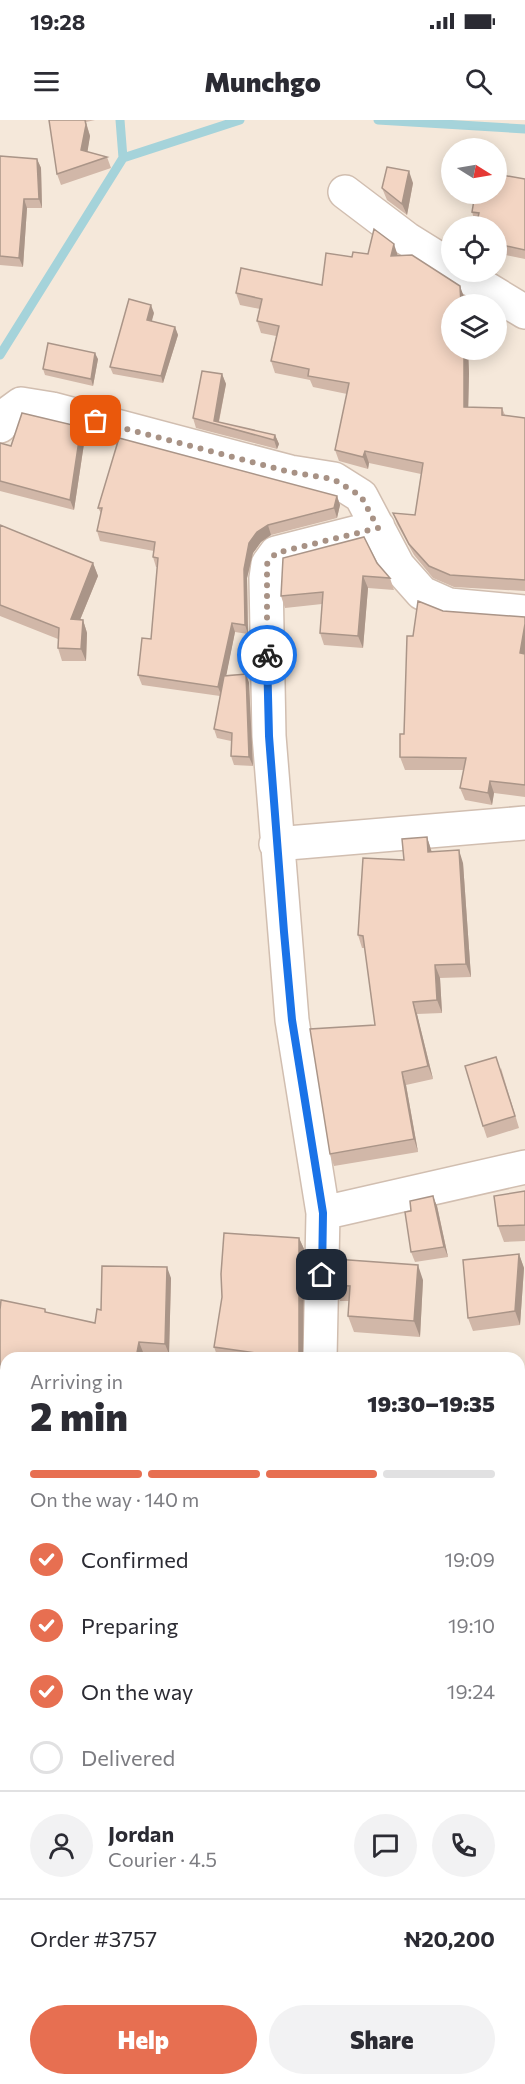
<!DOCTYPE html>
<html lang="en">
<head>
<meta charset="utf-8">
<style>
	body { margin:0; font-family:Commissioner,sans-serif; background:#f2f2f3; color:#2b2b33; height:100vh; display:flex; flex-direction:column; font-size:22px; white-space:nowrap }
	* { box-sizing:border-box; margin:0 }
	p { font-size:20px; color:#7c7c81 }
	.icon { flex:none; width:33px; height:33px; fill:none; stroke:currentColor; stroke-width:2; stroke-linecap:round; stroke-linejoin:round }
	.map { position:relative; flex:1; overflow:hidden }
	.details { position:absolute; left:0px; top:1232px; width:525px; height:734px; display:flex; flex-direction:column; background:#fff; border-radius:18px 18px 0 0; box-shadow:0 3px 15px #0003 }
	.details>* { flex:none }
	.needle { width:39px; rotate:101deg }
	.controls { position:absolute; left:441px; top:18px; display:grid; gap:12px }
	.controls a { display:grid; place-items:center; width:66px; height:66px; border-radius:50%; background:#fff; box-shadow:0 3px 15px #0003; font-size:30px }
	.pin { position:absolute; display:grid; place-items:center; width:51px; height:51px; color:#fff; margin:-26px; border-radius:12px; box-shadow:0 3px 9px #0006 }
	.courier { position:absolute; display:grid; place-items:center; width:60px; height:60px; margin:-30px; border:4px solid #1a73e8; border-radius:50%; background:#fff; color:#222; box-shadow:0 2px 8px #0007 }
	.headline em { font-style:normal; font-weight:800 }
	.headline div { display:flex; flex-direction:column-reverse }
	.headline { display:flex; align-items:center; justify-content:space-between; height:102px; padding:0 30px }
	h1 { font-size:39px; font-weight:800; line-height:45px }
	.bar { display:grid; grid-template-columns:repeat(4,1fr); gap:9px 6px; align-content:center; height:72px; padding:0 30px }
	.bar i { height:8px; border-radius:4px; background:#e1e1e2 }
	.bar .current { background:#e76f51 }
	.bar p { grid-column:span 4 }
	.line { display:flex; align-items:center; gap:15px; padding:0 30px; border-top:2px solid #e1e1e2 }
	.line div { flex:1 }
	.round { display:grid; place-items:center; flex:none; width:63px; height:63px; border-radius:32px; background:#f2f2f3 }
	ol { padding:0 30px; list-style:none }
	li { display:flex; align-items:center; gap:18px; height:66px }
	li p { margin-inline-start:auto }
	li .icon { padding:6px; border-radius:50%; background:#e76f51; color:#fff; stroke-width:4 }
	li:last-child { color:#7c7c81 }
	li i { width:33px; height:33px; border:3px solid #e1e1e2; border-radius:50% }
	.primary-button { display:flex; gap:12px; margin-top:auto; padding:12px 30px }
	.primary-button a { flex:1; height:69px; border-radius:36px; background:#e76f51; color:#fff; font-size:24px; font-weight:800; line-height:69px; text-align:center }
	.primary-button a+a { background:#f2f2f3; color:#2b2b33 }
	.status { display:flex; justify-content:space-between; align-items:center; height:42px; padding:0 30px; background:#fff; direction:ltr }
	.status svg { height:16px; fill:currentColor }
	header { display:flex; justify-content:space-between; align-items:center; height:78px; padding:0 30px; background:#fff; font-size:27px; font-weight:800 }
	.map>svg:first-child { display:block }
</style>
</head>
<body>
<div class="status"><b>19:28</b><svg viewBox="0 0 49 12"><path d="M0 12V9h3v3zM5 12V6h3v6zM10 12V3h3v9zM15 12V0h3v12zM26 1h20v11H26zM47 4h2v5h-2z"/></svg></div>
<header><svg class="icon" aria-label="menu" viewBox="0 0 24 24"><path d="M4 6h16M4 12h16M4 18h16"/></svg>Munchgo<svg class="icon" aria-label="search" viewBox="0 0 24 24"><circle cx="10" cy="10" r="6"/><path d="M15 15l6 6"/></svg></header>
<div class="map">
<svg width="525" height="1964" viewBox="0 0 525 1964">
	<rect width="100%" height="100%" fill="#fdf6ec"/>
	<path fill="#f5e8da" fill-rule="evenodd" d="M0 0H525V1964H0ZM452 28H496V74H452ZM452 106H496V152H452ZM452 184H496V230H452ZM6 1238H519V1959H6Z"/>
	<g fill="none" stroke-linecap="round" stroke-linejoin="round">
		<path stroke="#a5d3da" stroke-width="9" d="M120 0 123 38
			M378 0 525 9
			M0 235 123 38 240 0"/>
		<g stroke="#d1beb0" stroke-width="36">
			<path id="street" d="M345 72 407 119 452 147
				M459 152 525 192
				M0 306 6 295 21 284 52 289 290 352 334 359 361 376 398 446 422 473 449 485 525 492
				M276 724 525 703
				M323 1093 525 1047
				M320 1238 323 1093 292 900 269 616 266 458 268 444 276 433 378 407
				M0 1304 6 1306
				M519 1367 525 1368
				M519 1582 525 1584
				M0 1655 6 1658
				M519 1911 525 1914
				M91 1964 94 1959"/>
		</g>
		<use href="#street" stroke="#fff" stroke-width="33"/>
	</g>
	<path fill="#d1b7a8" d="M49 0H95L86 2 90 16 87 32 107 37 111 48 61 65 57 54Z
		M0 35V36L37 39 41 48 42 88H27L23 147 0 145Z
		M525 59V139L501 134 497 153 494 152H496V106L475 102 472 92Z
		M413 63 407 95 387 80 382 68Z
		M368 134 398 136 464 177 465 184H452V230H468L469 253 468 288H502L505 295 525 298V471L454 467 433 458 414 435 397 404 393 393 415 395 421 354 369 343 368 349 339 341 335 330 347 274 313 267 310 260 275 253 271 241 276 216 261 213 257 201 260 189 240 185 236 173 322 165 352 137Z
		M154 193 151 201 175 207 178 215 163 263 113 254 110 247Z
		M98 239 93 266 45 255 43 249Z
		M222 254 226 264 219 302 275 315 279 324 277 329 196 308 193 298Z
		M81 307 85 317 74 390 0 371V323L11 326Z
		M337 376 340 385 337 398 271 415 261 422 253 433 247 458 248 514 235 512 226 555 246 554 249 563 253 646 234 645 231 636V621L217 618 214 609 220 576 142 565 138 555 151 519 157 447H156L153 437 154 431 100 421 97 411 101 393 98 388Z
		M0 405 93 443 98 456 80 500H83L87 513 86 541H62L58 528V519L0 496Z
		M377 443 390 458 394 470 368 468 363 528 324 525 320 513 322 484 285 488 281 476Z
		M443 491 525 497V677L494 673 492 685 465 680 460 668 464 650H405L400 637 404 614 413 516Z
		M427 717 432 732 463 743 471 857 440 858 442 893 417 894 433 959 406 965 418 1032 334 1046 330 1034 375 905 365 828H362L358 815 404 740Z
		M501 948 519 1008 487 1018 483 1006Z
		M525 1071V1121L504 1122 498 1106Z
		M437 1086 448 1137 415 1142 411 1132Z
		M299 1118 304 1129 303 1238H218L214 1227Z
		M519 1134 524 1148 520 1205 473 1211 468 1198Z
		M171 1158 169 1234 143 1232 6 1238V1270L0 1268V1190L45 1189 46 1192 95 1203 101 1190Z
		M423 1160 420 1217 354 1212 348 1196 349 1181H340L334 1165Z
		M0 1322 6 1324V1423L0 1422Z
		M525 1373V1538L519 1537V1375Z
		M0 1464 6 1466V1619L2 1618 0 1614Z
		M519 1593 525 1594V1657L519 1654Z
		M519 1718 525 1720V1778L519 1777Z
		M0 1739 6 1741V1788L0 1786Z
		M0 1840 6 1841V1940L1 1936 0 1938Z
		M522 1937 525 1964H489L482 1962 481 1959H519Z
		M358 1959H371L370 1963Z"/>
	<path fill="#aa9588" d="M85 0 90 16 86 41 81 30Z
		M37 39 41 48 42 88 39 79Z
		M409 51 413 63 407 95 402 84Z
		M24 79 27 88 23 147 19 138Z
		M394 124 398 136H391Z
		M498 124 501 134 497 153 496 129Z
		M460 166 464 177 465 184H461Z
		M151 185 154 193 150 208 147 200Z
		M175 207 178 215 163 263 161 256Z
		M464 230H468L469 253 468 299 464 287Z
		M95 233 98 239 93 266 91 259Z
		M222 254 226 264 218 305 214 301Z
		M81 307 85 317 74 390 70 380Z
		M275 315 279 324 277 329 274 320Z
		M365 331 369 343 368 349 363 337Z
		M337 376 340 385 337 398 334 388Z
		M268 405 271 415 261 422 253 433 247 458 248 514 245 505 244 449 249 423 257 412Z
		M93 443 98 456 75 512 71 499Z
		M363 456 368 468 363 528 358 516Z
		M83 500 87 513 86 541 81 529Z
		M232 503 235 512 222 577 218 567Z
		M525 504V546L520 533Z
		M246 554 249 563 253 646 249 637Z
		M490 661 494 673 492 685 488 673Z
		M427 717 431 730 432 745 428 732Z
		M459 730 463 743 471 857 466 844Z
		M435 845 440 858 442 893 437 880Z
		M413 882 417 894 433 959 428 946Z
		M402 952 406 965 418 1032 414 1019Z
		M433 1076 437 1086 448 1137 444 1127Z
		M299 1118 304 1129 303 1238H300L299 1234Z
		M519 1134 524 1148 520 1205 515 1191Z
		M418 1145 423 1160 420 1217 414 1201Z
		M167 1147 171 1158 169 1234 165 1224Z
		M139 1222 143 1232 142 1238H136Z
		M519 1243 522 1249 520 1323 519 1320Z
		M193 1959H204L201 1964H191Z"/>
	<path fill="#f3d5c3" stroke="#aa9588" stroke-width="1.5" d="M49 0H85L86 5 81 30 107 37 57 54Z
		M0 36 37 39 39 79H24L19 138 0 136Z
		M387 47 409 51 402 84 382 68Z
		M496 54 525 59V130L498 124 496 129V106H476L479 93 472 92 475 74H496Z
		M374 109 394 124 391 136 412 135 460 166 461 184H452V230H464V287L502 288V295L525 298V460L450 455 429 446 409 424 393 393 415 395 423 343 365 331 363 337 335 330 349 263 308 256 309 249 271 241 279 206 257 201 262 179 236 173 241 148 322 165 326 133 352 137 353 132 368 134Z
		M129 179 151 185 147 200 175 207 161 256 110 247Z
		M48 223 95 233 91 259 43 249Z
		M202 251 222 254 214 301 275 315 274 320 193 298Z
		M22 293 81 307 70 380 0 361V323L11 326Z
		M119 318 337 376 334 388 268 405 257 412 249 423 244 449 245 505 232 503 218 567 138 555 142 518 151 519 158 438 153 437 155 422 97 411 102 388H98Z
		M0 405 93 443 71 499 83 500 81 529 58 528 59 508 0 485Z
		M364 417 377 443 390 458 363 456 358 516 320 513 323 472 281 476 283 438Z
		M418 481 443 491 525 497V504L520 533 525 534V665L490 661 488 673 460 668 466 638 400 637V614H404L407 516H413Z
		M246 554 249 637 231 636 232 613 214 609 224 556Z
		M427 717 428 732 459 730 466 844 435 845 437 880 413 882 428 946 402 952 414 1019 330 1034 310 909 375 905 363 816 358 815 363 738 404 740 402 719Z
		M496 937 515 996 483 1006 465 946Z
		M525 1071V1105L498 1106 494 1076Z
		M433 1076 444 1127 411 1132 405 1092 411 1091 410 1081Z
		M224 1113 299 1118V1234H296V1238H269V1235L214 1227 222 1177 221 1154Z
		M519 1134 515 1191 468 1198 463 1140Z
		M335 1139 418 1145 414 1201 348 1196 350 1166 334 1165Z
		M102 1146 167 1147 165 1224 139 1222 136 1238H6V1260L0 1259V1190L1 1180 45 1189V1192L95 1203 97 1189 101 1190Z
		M0 1322 6 1324V1412L0 1411Z
		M525 1373V1527L519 1526V1375Z
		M0 1464 6 1466V1608L0 1607V1590L1 1583H0Z
		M519 1593 525 1594V1647L519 1645Z
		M519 1718 525 1720V1767L519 1766Z
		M0 1739 6 1741V1778L0 1777Z
		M0 1840 6 1841V1931L0 1927Z
		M519 1935 525 1939V1964H513L498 1959H519Z
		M116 1959H193L191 1964H114Z"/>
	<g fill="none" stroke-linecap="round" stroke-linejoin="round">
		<path stroke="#a89285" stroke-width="6" stroke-dasharray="0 10.8" d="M96 301 290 352 333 359 361 376 378 408 276 433 267 444V535"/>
		<path stroke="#1a73e8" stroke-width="8" d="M267 535 269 616 284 812 292 900 323 1093 322 1155"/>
	</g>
</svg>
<div class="controls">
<a><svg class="needle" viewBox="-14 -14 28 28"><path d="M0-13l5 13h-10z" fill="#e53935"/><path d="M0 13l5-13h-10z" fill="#7c7c81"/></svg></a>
<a><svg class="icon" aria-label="locate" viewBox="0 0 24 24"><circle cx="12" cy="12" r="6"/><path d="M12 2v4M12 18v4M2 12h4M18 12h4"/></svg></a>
<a><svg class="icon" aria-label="layers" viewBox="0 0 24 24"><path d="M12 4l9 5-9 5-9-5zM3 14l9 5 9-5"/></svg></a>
</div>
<div class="pin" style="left:96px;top:301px;background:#ea580c"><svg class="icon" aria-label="bag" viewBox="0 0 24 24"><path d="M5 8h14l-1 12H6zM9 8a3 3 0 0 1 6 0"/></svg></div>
<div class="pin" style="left:322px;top:1155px;background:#1f2937"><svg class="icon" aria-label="home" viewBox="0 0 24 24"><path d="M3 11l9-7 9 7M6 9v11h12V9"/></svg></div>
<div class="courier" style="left:267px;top:535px"><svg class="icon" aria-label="bike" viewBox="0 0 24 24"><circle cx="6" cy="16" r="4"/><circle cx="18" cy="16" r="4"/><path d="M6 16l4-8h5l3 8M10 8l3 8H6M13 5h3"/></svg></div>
<section class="details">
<div class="headline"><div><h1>2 min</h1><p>Arriving in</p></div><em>19:30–19:35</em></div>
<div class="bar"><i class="current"></i><i class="current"></i><i class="current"></i><i></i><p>On the way · 140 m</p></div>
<ol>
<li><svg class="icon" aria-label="check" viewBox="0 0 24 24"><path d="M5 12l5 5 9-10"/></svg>Confirmed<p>19:09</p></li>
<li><svg class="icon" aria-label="check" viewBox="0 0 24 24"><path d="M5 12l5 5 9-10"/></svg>Preparing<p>19:10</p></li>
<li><svg class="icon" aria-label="check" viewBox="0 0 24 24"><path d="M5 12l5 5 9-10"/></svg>On the way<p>19:24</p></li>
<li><i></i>Delivered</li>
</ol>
<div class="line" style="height:108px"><a class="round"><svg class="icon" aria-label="person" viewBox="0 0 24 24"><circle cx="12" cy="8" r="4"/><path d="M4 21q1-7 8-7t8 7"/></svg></a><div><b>Jordan</b><p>Courier · 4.5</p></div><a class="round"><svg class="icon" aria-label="chat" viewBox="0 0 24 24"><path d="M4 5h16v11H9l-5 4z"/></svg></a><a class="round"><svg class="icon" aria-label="phone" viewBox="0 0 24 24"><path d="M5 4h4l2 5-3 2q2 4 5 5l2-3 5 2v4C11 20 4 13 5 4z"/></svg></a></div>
<div class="line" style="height:78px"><div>Order #3757</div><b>₦20,200</b></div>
<div class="primary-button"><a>Help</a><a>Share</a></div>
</section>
</div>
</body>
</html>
